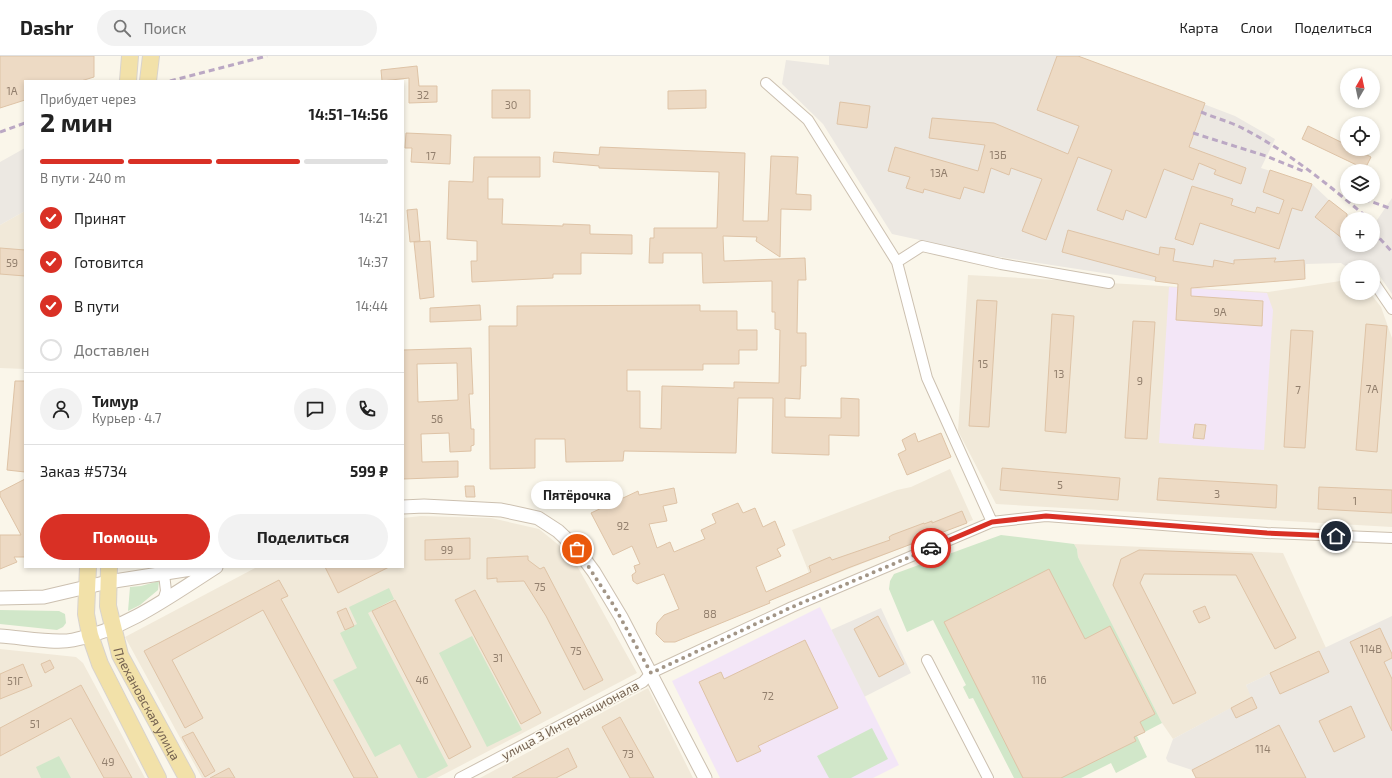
<!DOCTYPE html>
<html lang="ru">
<head>
<meta charset="utf-8">
<style>
	body { margin:0; font-family:"Exo 2",sans-serif; background:#f2f2f2; color:#222; height:100vh; display:flex; flex-direction:column; font-size:15px; white-space:nowrap }
	* { box-sizing:border-box; margin:0 }
	p { font-size:13px; color:#767676 }
	.icon { flex:none; width:22px; height:22px; fill:none; stroke:currentColor; stroke-width:2; stroke-linecap:round; stroke-linejoin:round }
	.map { position:relative; flex:1; overflow:hidden }
	.details { position:absolute; left:24px; top:24px; width:380px; height:488px; display:flex; flex-direction:column; background:#fff; border-radius:0px; box-shadow:0 2px 6px #0003 }
	.details>* { flex:none }
	.needle { width:26px; rotate:9deg }
	.controls { position:absolute; left:1340px; top:12px; display:grid; gap:8px }
	.controls a { display:grid; place-items:center; width:40px; height:40px; border-radius:50%; background:#fff; box-shadow:0 2px 6px #0003; font-size:20px }
	.pin { position:absolute; display:grid; place-items:center; width:34px; height:34px; color:#fff; margin:-17px; border:2px solid #fff; border-radius:50%; box-shadow:0 1px 4px #0007 }
	.courier { position:absolute; display:grid; place-items:center; width:40px; height:40px; margin:-20px; border:3px solid #d93025; border-radius:50%; background:#fff; color:#222; box-shadow:0 1px 5px #0007 }
	.bubble { position:absolute; height:28px; border-radius:14px; background:#fff; box-shadow:0 2px 6px #0003; font-size:13px; font-weight:700; line-height:28px; text-align:center }
	.headline em { font-style:normal; font-weight:700 }
	.headline div { display:flex; flex-direction:column-reverse }
	.headline { display:flex; align-items:center; justify-content:space-between; height:68px; padding:0 16px }
	h1 { font-size:26px; font-weight:700; line-height:30px }
	.bar { display:grid; grid-template-columns:repeat(4,1fr); gap:6px 4px; align-content:center; height:48px; padding:0 16px }
	.bar i { height:5px; border-radius:3px; background:#e0e0e0 }
	.bar .current { background:#d93025 }
	.bar p { grid-column:span 4 }
	.line { display:flex; align-items:center; gap:10px; padding:0 16px; border-top:1px solid #e0e0e0 }
	.line div { flex:1 }
	.round { display:grid; place-items:center; flex:none; width:42px; height:42px; border-radius:21px; background:#f2f2f2 }
	ol { padding:0 16px; list-style:none }
	li { display:flex; align-items:center; gap:12px; height:44px }
	li p { margin-inline-start:auto }
	li .icon { padding:4px; border-radius:50%; background:#d93025; color:#fff; stroke-width:4 }
	li:last-child { color:#767676 }
	li i { width:22px; height:22px; border:2px solid #e0e0e0; border-radius:50% }
	.button { display:flex; gap:8px; margin-top:auto; padding:8px 16px }
	.button a { flex:1; height:46px; border-radius:24px; background:#d93025; color:#fff; font-size:16px; font-weight:700; line-height:46px; text-align:center }
	.button a+a { background:#f2f2f2; color:#222 }
	header { display:flex; align-items:center; gap:24px; box-sizing:border-box; height:56px; padding:0 20px; background:#fff; border-bottom:1px solid #e0e0e0 }
	header strong { font-size:19px }
	nav { display:flex; gap:22px; margin-inline-start:auto; font-size:14px }
	.search { width:280px; height:36px; background:#f2f2f2; display:flex; align-items:center; gap:10px; box-sizing:border-box; padding:0 14px; border-radius:22px; color:#767676; font-size:15px }
	.map>svg:first-child { display:block }
</style>
</head>
<body>
<header>
<strong>Dashr</strong>
<div class="search"><svg class="icon" aria-label="search" viewBox="0 0 24 24"><circle cx="10" cy="10" r="6"/><path d="M15 15l6 6"/></svg>Поиск</div>
<nav><a>Карта</a><a>Слои</a><a>Поделиться</a></nav>
</header>
<div class="map">
<svg width="1392" height="722" viewBox="0 0 1392 722">
	<rect width="100%" height="100%" fill="#faf6ea"/>
	<path fill="#f1e9d9" d="M25 155V313L0 312V169Z
		M968 219 1268 236 1347 224V237H1370L1381 251 1392 282V471L996 448 958 375Z
		M950 413 973 464 813 527 792 474 897 434 911 431Z
		M421 460 491 462 539 473 571 499 637 617 437 722H202L125 581 257 511H403V462Z
		M1074 488 1283 497 1326 592 1246 629 1252 641 1173 683 1162 667 1112 569 1078 501 1077 493Z
		M0 593 76 601 83 607 145 722H0Z
		M648 632 693 722H480Z"/>
	<path fill="#ece8e2" d="M829 0H1078L1235 60 1275 83 1261 112 1312 128 1329 144 1354 163H1347V189H1373V170L1392 142V238L1377 216 1373 217V211H1347L1341 207 1306 208 1305 223 1240 228 1178 222 1174 228 993 200 892 178 823 68 782 28 786 4 829 9Z
		M25 92V155L0 169V106Z
		M881 552 911 617 864 641 831 574Z
		M1392 560V722H1196L1192 714 1168 706 1166 702 1173 683 1251 641 1246 629Z"/>
	<path fill="#f3e6f7" d="M1169 231 1267 237 1273 254 1264 394 1159 387Z
		M820 551 899 709 873 722H720L672 625Z"/>
	<path fill="#d1e7c9" d="M1001 479 1074 488 1077 493 1078 501 1162 667 1137 680 1147 701 1116 717 1111 707 1081 722H1014L973 642 969 643 963 631 966 629 933 564 907 576 889 533 890 525 894 518Z
		M159 525 158 534 140 549 128 555 130 531 141 530Z
		M389 532 394 543 368 557 448 710 426 722H418L400 688 375 701 333 624 357 612 340 577 357 568 349 551Z
		M0 554 59 555 65 558 66 567 63 571 57 574 0 568Z
		M472 580 522 674 487 691 439 597Z
		M872 672 888 703 851 722H829L817 700Z
		M59 700 71 722H41L36 711Z"/>
	<path fill="#eddac4" stroke="#dec3a6" fill-rule="evenodd" d="M0 0H94V21L81 25H25V44L0 52Z
		M1057 0H1078L1205 47 1189 91 1246 112 1241 128 1214 118 1216 114 1199 107 1193 124 1164 113 1146 162 1126 154 1123 164 1097 154 1112 114 1078 101 1046 184 1022 175 1042 123 1011 112 1009 119 991 112 984 137 964 131 960 143 924 133 923 137 906 132 910 121 888 115 895 91 978 115 985 89 929 82 932 62 994 67 1068 98 1079 70 1037 54Z
		M417 10 419 30H437V46L409 47V22L382 25 381 14Z
		M492 34H530V62H492Z
		M706 34V52L668 53V35Z
		M840 46 870 50 867 72 837 68Z
		M1308 70 1347 89V93H1355L1371 101 1365 113 1302 83Z
		M406 77 451 79 450 108 411 106 412 92H405Z
		M600 91 745 97 743 165H768L771 100 798 101 796 138 811 139V154L781 153 780 201 756 185 757 181 723 180 724 205 805 202 806 224H798L797 277H806V310H801L800 343 785 342V361L841 362V342L859 343V380L829 379V399L772 397 773 342H738L736 397 624 395 623 405 566 406 565 383H535V412L490 413 489 270H517V250L700 249V255H737V274H757V294H739V308H703V314H627V335H640V372L661 373 662 330 734 332V326L779 327 780 274 775 273V256H772V225L703 227 702 197H663V207H649L650 182H654V172H717L719 116 599 112V110L553 106 554 96 599 99Z
		M474 101H540V121H488V143H503L502 168 563 170V168L590 169V178L632 179V198L581 197V218H553V222L472 226 471 205H477V185L447 183 449 125 473 126Z
		M1270 114 1312 128 1302 155 1292 152 1279 193 1200 167 1193 189 1175 183 1192 130 1233 143 1231 149 1255 157 1257 151 1279 158 1284 144 1263 136Z
		M1329 144 1347 158V186L1315 161Z
		M417 153 420 185 410 186 407 154Z
		M1068 174 1159 199 1160 191 1175 193 1173 205 1213 211 1214 204 1234 208V204L1276 202 1274 206 1304 204 1305 223 1191 232V240L1263 245 1262 270 1176 264 1178 228 1155 225 1156 221 1062 196Z
		M430 185 434 241 420 243 414 186Z
		M0 192 25 194V220L0 218Z
		M977 244 997 245 989 371 969 370Z
		M480 249 481 264 430 266V252Z
		M1052 258 1074 260 1066 377 1045 375Z
		M1133 265 1155 266 1147 383 1125 382Z
		M1366 268 1387 270 1377 396 1356 394Z
		M1291 274 1313 275 1305 392 1284 391Z
		M471 292 473 338H469L471 373H474V389L471 390V395L450 396 449 377 421 378 422 406 458 405V421L403 423V294ZM457 307 458 344 418 346 417 308Z
		M15 325H25V416L7 414Z
		M1195 368 1206 369 1204 383 1193 382Z
		M915 377 918 386 941 377 951 401 907 419 898 398 906 394 902 384Z
		M1002 412 1120 422 1118 444 1000 434Z
		M1159 422 1277 429 1276 452 1157 444Z
		M25 423V501H14L17 506 0 513V479H21L0 440V436Z
		M465 430H474L475 441H466Z
		M1319 431 1392 434V457L1318 453Z
		M574 432 575 446H557L556 433Z
		M674 432 677 447 663 450 667 465 649 468 657 492 670 486 674 496 705 483 701 474 716 467 712 458 738 447 743 457 755 452 763 471 775 465 785 489 777 493 781 500 756 511 766 536 811 516 809 510 830 501 832 504 890 484 889 481 892 479 924 467V468L932 465V467L962 455 967 467 848 512 769 545 770 547 675 586H664L656 578 657 567 664 559 679 553 664 518 637 528 633 525 632 519 636 516 634 510 640 508 632 490 613 499 591 457 638 435 639 439Z
		M470 482V503L425 504V484Z
		M1139 494 1252 498 1296 582 1275 593 1236 519 1144 518 1140 527 1196 637 1173 648 1113 529 1121 503Z
		M528 500V504L540 513 544 511 603 624 584 634 546 560 524 525 497 526V522L487 523V502Z
		M325 511H389L338 537Z
		M1049 513 1085 583 1110 570 1155 658 1140 666 1145 676 1134 681 1136 685 1061 722H1023L944 566Z
		M279 524 288 540 281 543 378 722H354L263 554 172 604 203 662 185 672 144 595Z
		M475 534 541 657 521 668 455 544Z
		M395 544 471 691 449 703 372 555Z
		M1205 550 1210 562 1199 567 1193 555Z
		M346 552 354 570 345 574 337 556Z
		M878 560 904 608 879 621 854 573Z
		M1380 572 1392 598V602L1384 606 1392 623V675L1350 586Z
		M805 584 838 652 758 690 761 695 737 706 699 626 721 616 724 623Z
		M1319 595 1329 616 1280 638 1270 617Z
		M50 604 54 612 45 617 41 608Z
		M23 608 32 630 0 643V618Z
		M81 629 132 722H104L71 662 0 700V672Z
		M1252 641 1257 652 1236 662 1231 652Z
		M1351 650 1365 681 1334 696 1319 665Z
		M620 661 654 722H630L602 671Z
		M1279 669 1306 722H1196L1192 714Z
		M193 676 215 715 205 721 182 681Z
		M568 692 577 711 556 722H512Z
		M229 712 235 722H210Z"/>
	<g fill="none" stroke-linecap="round" stroke-linejoin="round">
		<g stroke="#ccc0b0" stroke-width="12">
			<path id="minor" d="M766 27 808 64 897 206 927 322 992 466
				M897 206 922 190 1001 208 1109 227
				M1373 225 1392 253
				M163 545 166 535 164 518
				M927 604 988 722
				M460 722 643 626 651 617 792 551 992 466 1046 460 1267 477 1392 482"/>
		</g>
		<g stroke="#ccc0b0" stroke-width="15">
			<path id="tertiary" d="M403 451 424 450 501 454 538 462 558 475 577 493 594 516 621 561 705 722
				M0 542 44 541 108 526 204 511
				M0 580C20 581 54 588 73 584 125 574 172 539 216 511"/>
		</g>
		<g stroke="#d8d3ce" stroke-width="18">
			<g id="primary">
				<path d="M128 25 130 0"/>
				<path d="M148 25 151 0"/>
				<path d="M88 511 86 558 90 579 100 608 158 722"/>
				<path id="s1" d="M109 511 108 550 120 599 187 722"/>
			</g>
		</g>
		<use href="#minor" stroke="#fff" stroke-width="10"/>
		<use href="#tertiary" stroke="#fff" stroke-width="13"/>
		<use href="#primary" stroke="#f2e1a9" stroke-width="16"/>
		<path stroke="#bba8c4" stroke-width="3" stroke-dasharray="6 4" stroke-linecap="butt" d="M170 25 267 0
			M1201 56C1215 62 1231 66 1244 73 1290 97 1330 130 1369 163
			M0 76 25 67
			M1193 77 1266 100 1303 115
			M1364 143 1392 153
			M1373 175 1392 196"/>
	</g>
	<g fill="none" stroke-linecap="round" stroke-linejoin="round">
		<path stroke="#a29586" stroke-width="4" stroke-dasharray="0 7.2" d="M577 493 614 550 651 617 792 551 931 492"/>
		<path stroke="#d93025" stroke-width="5" d="M931 492 992 466 1046 460 1267 477 1336 480"/>
	</g>
	<g text-anchor="middle" dominant-baseline="central" stroke-width="3" stroke-linejoin="round" paint-order="stroke">
		<g font-size="11" fill="#927f6d">
			<text x="12" y="34">1А</text>
			<text x="423" y="38">32</text>
			<text x="511" y="48">30</text>
			<text x="998" y="98">13Б</text>
			<text x="431" y="99">17</text>
			<text x="939" y="116">13А</text>
			<text x="12" y="206">59</text>
			<text x="1220" y="255">9А</text>
			<text x="983" y="307">15</text>
			<text x="1059" y="317">13</text>
			<text x="1140" y="324">9</text>
			<text x="1372" y="332">7А</text>
			<text x="1298" y="333">7</text>
			<text x="437" y="362">56</text>
			<text x="1060" y="428">5</text>
			<text x="1217" y="437">3</text>
			<text x="1355" y="444">1</text>
			<text x="623" y="469">92</text>
			<text x="447" y="493">99</text>
			<text x="540" y="530">75</text>
			<text x="710" y="557">88</text>
			<text x="1371" y="592">114В</text>
			<text x="576" y="594">75</text>
			<text x="498" y="601">31</text>
			<text x="422" y="623">46</text>
			<text x="1039" y="623">116</text>
			<text x="15" y="624">51Г</text>
			<text x="768" y="639">72</text>
			<text x="35" y="667">51</text>
			<text x="1263" y="692">114</text>
			<text x="628" y="697">73</text>
			<text x="108" y="705">49</text>
		</g>
		<g font-size="13" fill="#736150" stroke="#fdfaf0">
			<text stroke="none"><textPath href="#s1" startOffset="145">Плехановская улица</textPath></text>
			<text transform="translate(570 664) rotate(-28)">улица 3 Интернационала</text>
		</g>
	</g>
</svg>
<div class="controls">
<a><svg class="needle" viewBox="-14 -14 28 28"><path d="M0-13l5 13h-10z" fill="#e53935"/><path d="M0 13l5-13h-10z" fill="#767676"/></svg></a>
<a><svg class="icon" aria-label="locate" viewBox="0 0 24 24"><circle cx="12" cy="12" r="6"/><path d="M12 2v4M12 18v4M2 12h4M18 12h4"/></svg></a>
<a><svg class="icon" aria-label="layers" viewBox="0 0 24 24"><path d="M12 4l9 5-9 5-9-5zM3 14l9 5 9-5"/></svg></a>
<a>+</a>
<a>−</a>
</div>
<div class="pin" style="left:577px;top:493px;background:#ea580c"><svg class="icon" aria-label="bag" viewBox="0 0 24 24"><path d="M5 8h14l-1 12H6zM9 8a3 3 0 0 1 6 0"/></svg></div>
<div class="pin" style="left:1336px;top:480px;background:#1f2937"><svg class="icon" aria-label="home" viewBox="0 0 24 24"><path d="M3 11l9-7 9 7M6 9v11h12V9"/></svg></div>
<div class="courier" style="left:931px;top:492px"><svg class="icon" aria-label="car" viewBox="0 0 24 24"><path d="M5 17H2v-5l4-1 3-4h7l3 4 3 1v5h-3M9 17h6M6 11h13"/><circle cx="7" cy="17" r="2"/><circle cx="17" cy="17" r="2"/></svg></div>
<div class="bubble" style="left:531px;top:425px;width:92px">Пятёрочка</div>
<section class="details">
<div class="headline"><div><h1>2 мин</h1><p>Прибудет через</p></div><em>14:51–14:56</em></div>
<div class="bar"><i class="current"></i><i class="current"></i><i class="current"></i><i></i><p>В пути · 240 m</p></div>
<ol>
<li><svg class="icon" aria-label="check" viewBox="0 0 24 24"><path d="M5 12l5 5 9-10"/></svg>Принят<p>14:21</p></li>
<li><svg class="icon" aria-label="check" viewBox="0 0 24 24"><path d="M5 12l5 5 9-10"/></svg>Готовится<p>14:37</p></li>
<li><svg class="icon" aria-label="check" viewBox="0 0 24 24"><path d="M5 12l5 5 9-10"/></svg>В пути<p>14:44</p></li>
<li><i></i>Доставлен</li>
</ol>
<div class="line" style="height:72px"><a class="round"><svg class="icon" aria-label="person" viewBox="0 0 24 24"><circle cx="12" cy="8" r="4"/><path d="M4 21q1-7 8-7t8 7"/></svg></a><div><b>Тимур</b><p>Курьер · 4.7</p></div><a class="round"><svg class="icon" aria-label="chat" viewBox="0 0 24 24"><path d="M4 5h16v11H9l-5 4z"/></svg></a><a class="round"><svg class="icon" aria-label="phone" viewBox="0 0 24 24"><path d="M5 4h4l2 5-3 2q2 4 5 5l2-3 5 2v4C11 20 4 13 5 4z"/></svg></a></div>
<div class="line" style="height:52px"><div>Заказ #5734</div><b>599 ₽</b></div>
<div class="button"><a>Помощь</a><a>Поделиться</a></div>
</section>
</div>
</body>
</html>
